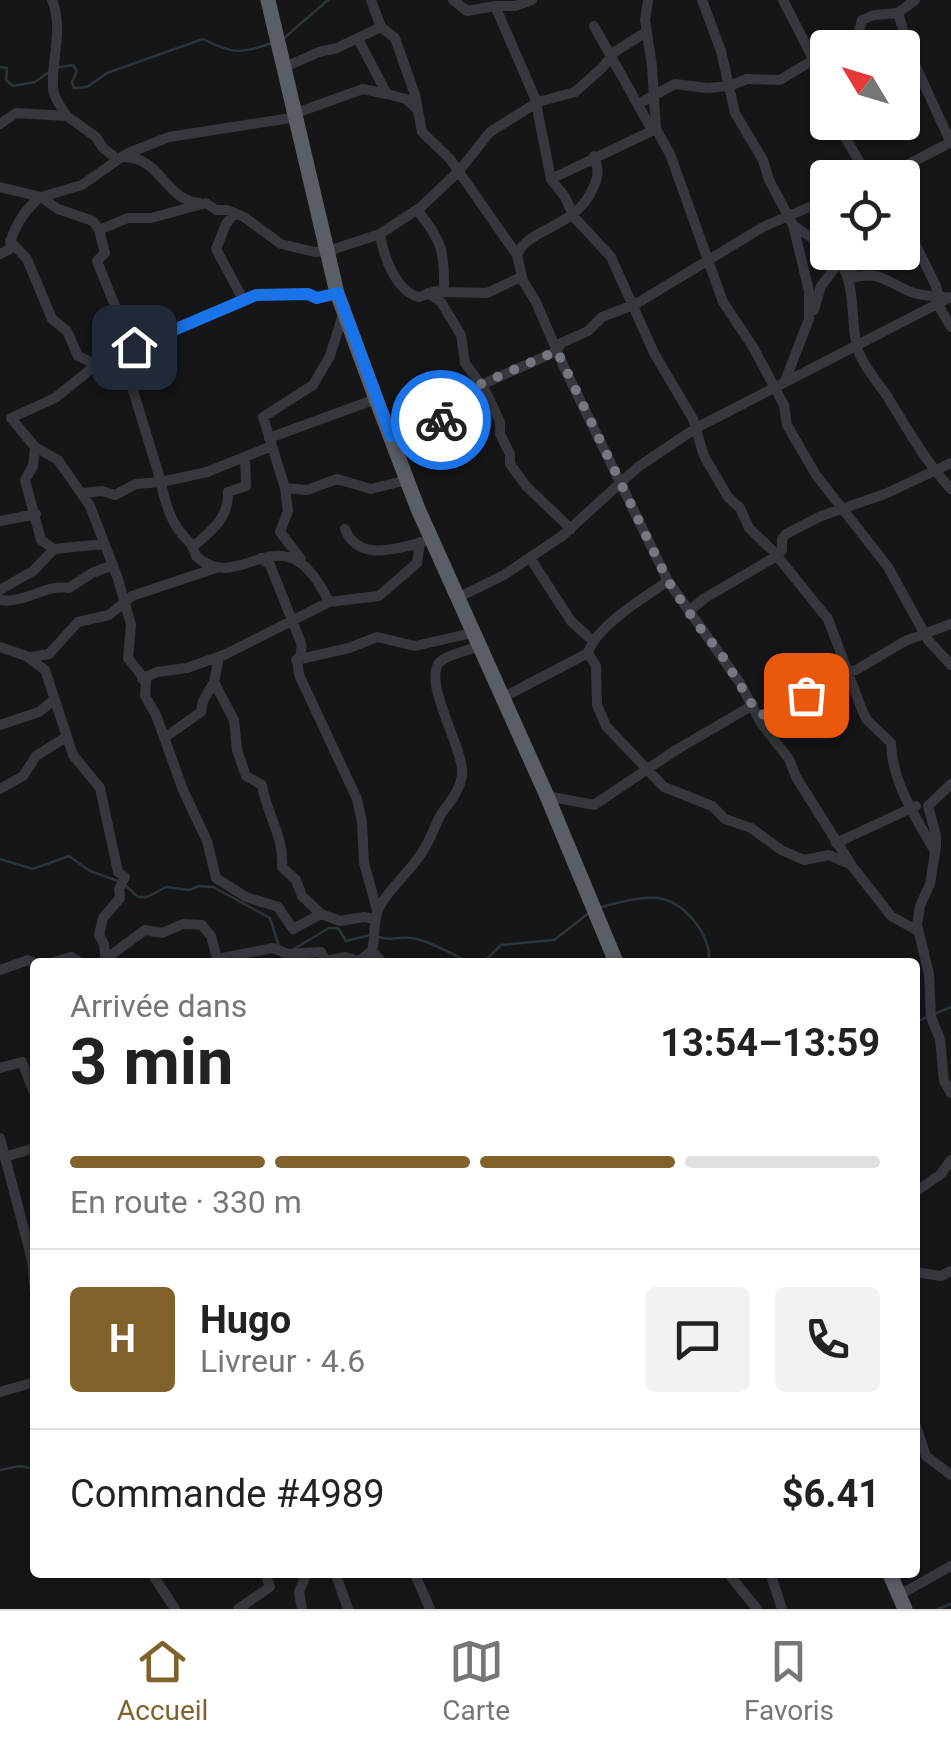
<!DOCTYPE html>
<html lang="fr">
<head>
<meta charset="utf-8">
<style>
	body { margin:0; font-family:Roboto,sans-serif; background:#f2f2f2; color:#222; height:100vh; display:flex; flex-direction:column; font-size:38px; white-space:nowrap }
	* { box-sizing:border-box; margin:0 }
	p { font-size:32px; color:#767676 }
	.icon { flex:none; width:55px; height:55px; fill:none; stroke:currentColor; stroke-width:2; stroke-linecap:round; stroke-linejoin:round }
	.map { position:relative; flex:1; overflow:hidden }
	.side { position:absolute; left:30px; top:958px; width:890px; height:620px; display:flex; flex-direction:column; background:#fff; border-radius:10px; box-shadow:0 2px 8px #0004 }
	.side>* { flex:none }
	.needle { width:65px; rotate:308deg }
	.controls { position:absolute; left:810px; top:30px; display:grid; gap:20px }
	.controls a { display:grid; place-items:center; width:110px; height:110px; border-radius:10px; background:#fff; box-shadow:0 2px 8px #0004; font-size:50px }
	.pin { position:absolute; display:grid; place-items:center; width:85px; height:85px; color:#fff; margin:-42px; border-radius:20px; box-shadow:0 5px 15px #0006 }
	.courier { position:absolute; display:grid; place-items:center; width:100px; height:100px; margin:-50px; border:8px solid #1a73e8; border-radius:50%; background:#fff; color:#222; box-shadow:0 2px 12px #0007 }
	.headline em { font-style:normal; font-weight:700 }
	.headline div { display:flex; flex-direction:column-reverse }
	.headline { display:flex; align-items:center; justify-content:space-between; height:170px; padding:0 40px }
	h1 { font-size:65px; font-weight:700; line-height:75px }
	.bar { display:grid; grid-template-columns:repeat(4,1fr); gap:15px 10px; align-content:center; height:120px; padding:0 40px }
	.bar i { height:12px; border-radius:8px; background:#e0e0e0 }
	.bar .selected { background:#80622a }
	.bar p { grid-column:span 4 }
	.line { display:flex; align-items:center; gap:25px; padding:0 40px; border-top:2px solid #e0e0e0 }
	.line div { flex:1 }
	.round { display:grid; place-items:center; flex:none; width:105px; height:105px; border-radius:10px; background:#f2f2f2 }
	.menu { display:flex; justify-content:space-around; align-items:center; height:140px; border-top:2px solid #e0e0e0; background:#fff; font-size:28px; color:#767676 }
	.menu a { display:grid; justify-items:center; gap:5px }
	.menu .selected { color:#80622a }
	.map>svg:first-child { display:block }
</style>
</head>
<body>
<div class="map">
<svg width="951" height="1609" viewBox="0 0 951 1609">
	<rect width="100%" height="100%" fill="#161618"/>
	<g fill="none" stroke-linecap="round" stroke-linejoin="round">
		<path stroke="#2c353c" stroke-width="2.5" d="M284 38 328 0
			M0 67 7 68 6 80 13 86 35 82 49 72
			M55 68 73 65 77 71 72 82 74 88 87 87 107 73 203 39C232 54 241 54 272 43
			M0 859 33 869 69 856 90 871 118 881
			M125 885 138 897H147L166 887 189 890 199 886 213 887 270 918 279 946
			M601 907C617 903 641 896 658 898 685 902 712 936 709 962
			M378 937C390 941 397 937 410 938 424 938 454 955 469 962
			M294 949 329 928H338L346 941 370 935
			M484 962 501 945 554 940 589 913
			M935 1014 951 1007
			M915 1022 928 1017
			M0 1470 20 1466 35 1469
			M938 1609 951 1604"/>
		<path stroke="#37383d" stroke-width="10" d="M52 0C64 31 51 58 53 88 53 96 62 109 67 116
			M371 0 381 27
			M453 0 467 11 495 6 535 98 551 179 565 197 574 217 611 257 654 353 693 419 704 456 728 497 740 508 749 528 773 551 828 619 862 710 867 720 891 743C892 782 915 816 934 850
			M648 0 645 20 652 66 656 129 670 154 723 302 753 347 784 405 787 425 816 475 888 567 928 640 951 665
			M702 0 721 51 735 113 763 160 769 180 793 225 809 291V319L785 381
			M783 0 823 78 828 102
			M495 6H515L532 0
			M898 13 911 56 951 143
			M594 26 652 130
			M358 39 387 94 406 99 416 108
			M838 48 857 39 862 20 874 15 898 13 915 0
			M285 67 319 52 337 48 381 27 395 38 415 95 422 132 450 159 517 255 523 281 536 302 563 365 668 581 740 683 761 723 789 759 796 777 852 866 891 916 918 931
			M638 104 675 84 707 88 729 86 747 79 780 80 828 51
			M296 113 363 89 386 94
			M836 122 869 178
			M0 124 16 113 67 116 96 137 103 148 117 159
			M125 157C163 159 164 200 200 203
			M877 178 888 175 951 142
			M551 179 656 129
			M0 187 41 197 82 185 126 154 169 137 297 117
			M417 210C442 240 445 252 444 292L487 293 521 277
			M235 213 226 224 216 249 244 301
			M902 217 936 286 941 310 951 327
			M793 225 828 249
			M99 230 105 253 97 261 117 311 127 349
			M380 234 421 207 459 171 490 132 538 102 575 92 602 68 616 51 646 32
			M10 241 27 259 52 319 67 331 78 356 95 364
			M831 252C859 277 849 315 857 347 862 364 875 379 885 393 906 426 924 460 951 489
			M0 254 10 249C10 232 26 207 41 197L58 209 93 221 99 230 128 218H151L206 203 216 210H227L244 217 281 244 315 252 328 251 380 234C383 255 396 292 419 297L436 291 444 292
			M517 255C527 229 572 228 590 194 598 180 600 171 594 156
			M846 272 878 252
			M849 279C879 269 886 282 911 292 920 296 935 296 945 297
			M337 293 317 298 308 294 256 295 101 361 55 398 11 418 35 447 58 460 90 506 118 579 131 625 128 658 146 681 145 696 156 715 183 790 207 841 216 878 246 897 278 907 293 929 321 914 340 921 364 917 375 919
			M428 293 441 302 461 335 465 363 485 390 500 422V434L510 454V464L526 486 571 529
			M814 310 821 286 847 252
			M344 311 330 356 313 385 263 417 285 488 307 490 337 479 371 489 407 480
			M391 436 445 418 481 385 557 351 561 343 588 331 602 317 636 304 763 227 828 199
			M269 438 376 399
			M272 446 207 472 161 482C164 498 169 516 178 529 186 540 193 543 196 556 242 599 282 504 329 602
			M35 447 33 466 25 480 41 540 54 549 104 544
			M285 488 288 511 280 532 301 559
			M83 493 102 491 115 495 136 484 161 482 132 387 115 355
			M0 521 36 514
			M345 529C358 562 396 549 423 542
			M194 546C212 530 229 518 228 492L246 486 245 457
			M261 558 270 565 301 643C304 655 294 660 300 677L357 799 362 822 364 863 377 910
			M530 558 571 621 593 641
			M0 590 33 571 54 549
			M457 598 504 575 562 536 638 467 696 428 951 297
			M0 600C25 604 45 584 69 588L92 573 113 565
			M689 611 705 598 775 557 782 550V539L786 534 821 516 885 494 951 463
			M0 647 26 656 45 670 73 755 100 788 118 872 125 877 119 889 120 898 103 918 99 935 104 944 106 962
			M588 653 596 666 597 705 606 726 664 787 712 806 725 819 751 828 781 850 804 860 829 855 847 863
			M31 657 49 654 78 622 109 615 132 596 216 568
			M296 660 349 648 377 637 415 646 472 633
			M142 679 157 672 187 668 226 654 329 602 379 596 417 563 420 542
			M214 682 234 720 237 750 246 776 262 785C267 815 284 836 282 867L296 880 302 896 321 914
			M502 698 588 653C596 626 645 597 668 581
			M758 714 769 715 835 675 856 670 905 641 951 624
			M0 725 39 712 54 700
			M164 738 201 712 203 701 214 682 219 657
			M951 784 928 806 936 835V847L930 884 920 906 917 925 929 974 931 1017 940 1039 944 1081 951 1093
			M0 789 23 776 36 756 66 737
			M547 796 594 805 676 750 753 705
			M836 843 916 806
			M217 959 273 948 288 954 321 952 325 960
			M103 961 145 930 162 933 183 924 202 925 211 936 218 962
			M54 962 71 957 79 962
			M321 962 345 957 359 961 372 951
			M382 962 372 951C376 936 372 920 380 906 391 886 411 871 423 851 430 840 434 828 440 816 449 802 459 793 462 776 466 750 418 677 442 660 451 654 468 651 478 646
			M0 970 28 960 35 963
			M0 1068 22 1062 35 1095
			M0 1138 32 1260 35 1294
			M4 1157 35 1148
			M915 1192 941 1174 951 1160
			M915 1272 941 1276 951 1271
			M0 1392 35 1382
			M915 1423 926 1456 951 1475
			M151 1572 175 1609
			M335 1572 348 1609
			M414 1572 430 1609
			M727 1572 757 1609
			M770 1572 782 1609
			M899 1595 951 1566
			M238 1609 270 1587 265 1572
			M302 1609 299 1592 307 1572"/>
		<path stroke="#5b5e65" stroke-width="15" d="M268 0 337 293 376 399 418 509 547 796 616 962
			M889 1572 905 1609"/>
	</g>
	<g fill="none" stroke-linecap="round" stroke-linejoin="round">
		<path stroke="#757880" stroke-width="10" stroke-dasharray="0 18" d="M441 420 481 384 557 351 668 581 696 623 721 654 758 714 770 715 806 695"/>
		<path stroke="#1a73e8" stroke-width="12" d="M134 347 256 295 308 294 317 298 338 293 391 436 441 420"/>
	</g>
</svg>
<div class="controls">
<a><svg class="needle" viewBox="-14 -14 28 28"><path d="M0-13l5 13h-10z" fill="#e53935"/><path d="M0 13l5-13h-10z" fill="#767676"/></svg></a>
<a><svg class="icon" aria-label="locate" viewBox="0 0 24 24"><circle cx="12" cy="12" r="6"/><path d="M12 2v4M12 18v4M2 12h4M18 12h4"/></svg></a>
</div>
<div class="pin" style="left:806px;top:695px;background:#ea580c"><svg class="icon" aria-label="bag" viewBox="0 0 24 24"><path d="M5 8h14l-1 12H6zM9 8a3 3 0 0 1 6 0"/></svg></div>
<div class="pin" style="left:134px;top:347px;background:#1f2937"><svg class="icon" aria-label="home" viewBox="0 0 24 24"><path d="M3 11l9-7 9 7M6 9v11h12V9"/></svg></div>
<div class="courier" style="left:441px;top:420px"><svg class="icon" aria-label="bike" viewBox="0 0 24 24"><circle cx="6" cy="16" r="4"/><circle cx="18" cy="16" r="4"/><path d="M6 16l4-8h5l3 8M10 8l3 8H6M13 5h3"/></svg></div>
<section class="side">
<div class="headline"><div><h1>3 min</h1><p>Arrivée dans</p></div><em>13:54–13:59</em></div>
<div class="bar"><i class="selected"></i><i class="selected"></i><i class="selected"></i><i></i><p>En route · 330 m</p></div>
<div class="line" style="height:180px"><b class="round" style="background:#80622a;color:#fff">H</b><div><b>Hugo</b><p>Livreur · 4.6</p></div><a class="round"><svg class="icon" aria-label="chat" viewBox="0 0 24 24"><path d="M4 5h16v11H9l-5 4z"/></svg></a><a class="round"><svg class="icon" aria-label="phone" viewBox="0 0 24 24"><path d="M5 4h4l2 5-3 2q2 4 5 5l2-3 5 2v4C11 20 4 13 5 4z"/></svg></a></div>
<div class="line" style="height:130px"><div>Commande #4989</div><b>$6.41</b></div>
</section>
</div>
<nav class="menu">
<a class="selected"><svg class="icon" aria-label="home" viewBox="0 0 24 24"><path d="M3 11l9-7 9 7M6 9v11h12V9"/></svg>Accueil</a>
<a><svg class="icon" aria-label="map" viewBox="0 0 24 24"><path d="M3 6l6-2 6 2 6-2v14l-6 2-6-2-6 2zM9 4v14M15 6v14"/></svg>Carte</a>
<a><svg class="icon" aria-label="saved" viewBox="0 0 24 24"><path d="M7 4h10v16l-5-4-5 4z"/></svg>Favoris</a>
</nav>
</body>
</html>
